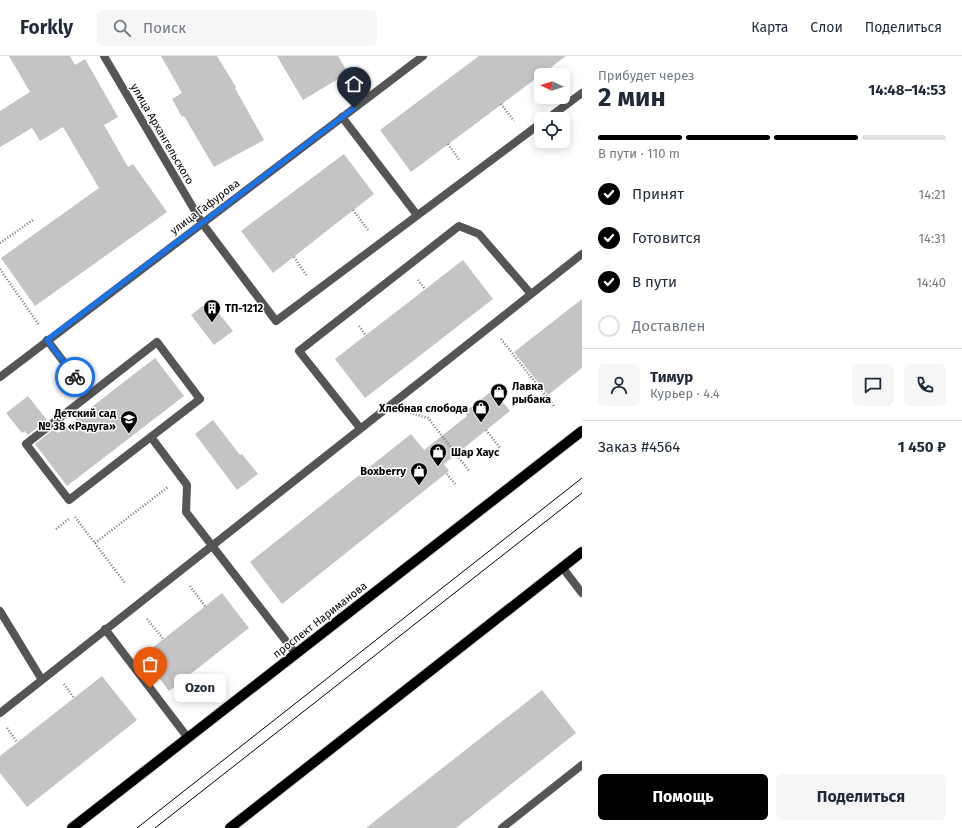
<!DOCTYPE html>
<html lang="ru">
<head>
<meta charset="utf-8">
<style>
	body { margin:0; font-family:"Fira Sans",sans-serif; background:#f6f6f7; color:#1f2937; height:100vh; display:flex; flex-direction:column; font-size:15px; white-space:nowrap }
	* { box-sizing:border-box; margin:0 }
	p { font-size:13px; color:#747a83 }
	.icon { flex:none; width:22px; height:22px; fill:none; stroke:currentColor; stroke-width:2; stroke-linecap:round; stroke-linejoin:round }
	.map { position:relative; flex:1; overflow:hidden }
	.details { display:flex; flex-direction:column; background:#fff; width:380px }
	.details>* { flex:none }
	.needle { width:26px; rotate:274deg }
	.controls { position:absolute; left:534px; top:12px; display:grid; gap:8px }
	.controls a { display:grid; place-items:center; width:36px; height:36px; border-radius:6px; background:#fff; box-shadow:0 2px 10px #0003; font-size:20px }
	.pin { position:absolute; display:grid; place-items:center; width:34px; height:34px; color:#fff; margin:-41px -17px; border-radius:50% 50% 50% 0; rotate:-45deg; box-shadow:0 0 4px #0007 }
	.pin .icon { rotate:45deg }
	.courier { position:absolute; display:grid; place-items:center; width:40px; height:40px; margin:-20px; border:3px solid #1a73e8; border-radius:50%; background:#fff; color:#222; box-shadow:0 1px 5px #0007 }
	.bubble { position:absolute; height:28px; border-radius:6px; background:#fff; box-shadow:0 2px 10px #0003; font-size:13px; font-weight:700; line-height:28px; text-align:center }
	.summary em { font-style:normal; font-weight:700 }
	.summary div { display:flex; flex-direction:column-reverse }
	.summary { display:flex; align-items:center; justify-content:space-between; height:68px; padding:0 16px }
	h1 { font-size:26px; font-weight:700; line-height:30px }
	.bar { display:grid; grid-template-columns:repeat(4,1fr); gap:6px 4px; align-content:center; height:48px; padding:0 16px }
	.bar i { height:5px; border-radius:3px; background:#e0e1e3 }
	.bar .current { background:#000 }
	.bar p { grid-column:span 4 }
	.line { display:flex; align-items:center; gap:10px; padding:0 16px; border-top:1px solid #e0e1e3 }
	.line div { flex:1 }
	.round { display:grid; place-items:center; flex:none; width:42px; height:42px; border-radius:6px; background:#f6f6f7 }
	ol { padding:0 16px; list-style:none }
	li { display:flex; align-items:center; gap:12px; height:44px }
	li p { margin-inline-start:auto }
	li .icon { padding:4px; border-radius:50%; background:#000; color:#fff; stroke-width:4 }
	li:last-child { color:#747a83 }
	li i { width:22px; height:22px; border:2px solid #e0e1e3; border-radius:50% }
	.button { display:flex; gap:8px; margin-top:auto; padding:8px 16px }
	.button a { flex:1; height:46px; border-radius:6px; background:#000; color:#fff; font-size:16px; font-weight:700; line-height:46px; text-align:center }
	.button a+a { background:#f6f6f7; color:#1f2937 }
	header { display:flex; align-items:center; gap:24px; box-sizing:border-box; height:56px; padding:0 20px; background:#fff; border-bottom:1px solid #e0e1e3 }
	header strong { font-size:19px }
	nav { display:flex; gap:22px; margin-inline-start:auto; font-size:14px }
	.search { width:280px; height:36px; background:#f6f6f7; display:flex; align-items:center; gap:10px; box-sizing:border-box; padding:0 14px; border-radius:6px; color:#747a83; font-size:15px }
	main { display:flex; flex:1; min-height:0 }
	.map>svg:first-child { display:block }
</style>
</head>
<body>
<header>
<strong>Forkly</strong>
<div class="search"><svg class="icon" aria-label="search" viewBox="0 0 24 24"><circle cx="10" cy="10" r="6"/><path d="M15 15l6 6"/></svg>Поиск</div>
<nav><a>Карта</a><a>Слои</a><a>Поделиться</a></nav>
</header>
<main>
<div class="map">
<svg width="582" height="772" viewBox="0 0 582 772">
	<rect width="100%" height="100%" fill="#fff"/>
	<path fill="#c4c4c4" d="M9 0H70L75 9 85 3 118 61 104 69 128 111 133 108 167 156 35 250 1 202 99 132 63 71 40 85 32 72 0 91V55L30 36Z
		M161 0H217L236 31 235 32 264 84 214 111 184 60 182 61 172 43 182 37Z
		M277 0H338L348 17 303 44Z
		M479 0H566L411 116 380 74Z
		M344 98 374 138 273 217 241 175Z
		M463 204 493 243 365 342 335 303Z
		M582 243V312L548 339 514 296Z
		M209 245 233 275 214 289 191 259Z
		M155 302 184 340 67 430 35 388 54 373 58 377Z
		M493 334 510 355 444 408 449 415 282 548 250 506 411 378 424 394 467 360 465 356Z
		M28 340 47 364 28 379 25 375 22 377 6 357Z
		M213 364 240 399 242 398 258 418 237 434 195 378Z
		M222 537 249 572 169 635 142 600Z
		M102 620 137 664 27 751 0 717V700Z
		M542 634 576 677 456 772H366Z"/>
	<g fill="none" stroke-linecap="round" stroke-linejoin="round">
		<g stroke="#dbdbdb" stroke-width="12">
			<path id="primary" d="M72 772 582 375
				M230 772 582 496"/>
		</g>
		<path stroke="#777" stroke-width="2.5" stroke-dasharray="1 2" stroke-linecap="butt" d="M547 14 551 19
			M501 48 514 65
			M448 88 460 105
			M353 154 368 174
			M0 187 33 164
			M294 201 307 220
			M0 213 39 269
			M418 224 425 233
			M359 270 366 280
			M501 283 554 350
			M410 357 428 362 470 416
			M486 374 500 392
			M447 418 455 428
			M75 461 125 527
			M56 473 70 462
			M95 487 168 431
			M190 530 205 550
			M147 563 163 583
			M64 628 74 642
			M7 672 17 686"/>
		<path stroke="#555" stroke-width="8" d="M342 61 417 159
			M547 63 582 37
			M202 167 276 265 541 67
			M47 284 89 339
			M157 286 200 343 69 444 26 388Z
			M360 372 299 295 459 170 479 178 531 238
			M151 381 187 429 186 456 296 598
			M562 511 582 537
			M0 555 42 624
			M105 573 188 682
			M0 657 582 198
			M502 772 582 709"/>
		<path stroke="#555" stroke-width="8" d="M104 0 202 167
			M0 321 423 0"/>
		<use href="#primary" stroke="#000" stroke-width="10"/>
		<path stroke="#000" stroke-width="1" d="M137 772 582 422
			M155 772 582 437"/>
	</g>
	<g fill="none" stroke-linecap="round" stroke-linejoin="round">
		<path stroke="#595959" stroke-width="4" stroke-dasharray="0 7.2" d="M75 321 89 339 157 286 200 343 151 381 187 429 186 456 212 489 105 573 150 632"/>
		<path stroke="#1a73e8" stroke-width="5" d="M75 321 47 284 354 52"/>
	</g>
	<defs>
		<g id="building-pin" transform="scale(0.9)"><path d="M0 17L-7.5 6A9.5 9.5 0 1 1 7.5 6Z" fill="#000" stroke="#fff"/><path d="M-4-6H4V6H1V3H-1V6H-4ZM-2.5-4.3h1.7v1.8h-1.7ZM.8-4.3h1.7v1.8H.8ZM-2.5-1h1.7V.8h-1.7ZM.8-1h1.7V.8H.8Z" fill="#fff"/></g>
		<g id="shop-pin" transform="scale(0.9)"><path d="M0 17L-7.5 6A9.5 9.5 0 1 1 7.5 6Z" fill="#000" stroke="#fff"/><path d="M-5-2.5h2.3a2.7 3.5 0 0 1 5.4 0H5L5.5 6h-11ZM-1.5-2.5h3a1.5 2.3 0 0 0-3 0Z" fill="#fff"/></g>
		<g id="school-pin" transform="scale(0.9)"><path d="M0 17L-7.5 6A9.5 9.5 0 1 1 7.5 6Z" fill="#000" stroke="#fff"/><path d="M0-5L7-2L0 1L-7-2ZM-4 1L0 2.5L4 1V4Q0 6-4 4Z" fill="#fff"/></g>
	</defs>
	<g fill-rule="evenodd">
		<use href="#building-pin" x="212" y="252"/>
		<use href="#shop-pin" x="499" y="336"/>
		<use href="#shop-pin" x="481" y="352"/>
		<use href="#school-pin" x="129" y="363"/>
		<use href="#shop-pin" x="438" y="396"/>
		<use href="#shop-pin" x="419" y="415"/>
	</g>
	<g text-anchor="middle" dominant-baseline="central" stroke-width="3" stroke-linejoin="round" paint-order="stroke">
		<g font-size="11" fill="#000" stroke="#fff">
			<text transform="translate(162 78) rotate(60)">улица Архангельского</text>
			<text transform="translate(205 151) rotate(-37)">улица Гафурова</text>
			<text transform="translate(320 564) rotate(-38)">проспект Нариманова</text>
		</g>
		<g font-size="11" font-weight="bold" fill="#000" stroke="#fff" text-anchor="start">
			<text x="225" y="252">ТП-1212</text>
			<text x="512" y="330">Лавка<tspan x="512" dy="13">рыбака</tspan></text>
			<text x="468" y="352" text-anchor="end">Хлебная слобода</text>
			<text x="116" y="357" text-anchor="end">Детский сад<tspan x="116" dy="13">№ 38 «Радуга»</tspan></text>
			<text x="451" y="396">Шар Хаус</text>
			<text x="406" y="415" text-anchor="end">Boxberry</text>
		</g>
	</g>
</svg>
<div class="controls">
<a><svg class="needle" viewBox="-14 -14 28 28"><path d="M0-13l5 13h-10z" fill="#e53935"/><path d="M0 13l5-13h-10z" fill="#747a83"/></svg></a>
<a><svg class="icon" aria-label="locate" viewBox="0 0 24 24"><circle cx="12" cy="12" r="6"/><path d="M12 2v4M12 18v4M2 12h4M18 12h4"/></svg></a>
</div>
<div class="pin" style="left:150px;top:632px;background:#ea580c"><svg class="icon" aria-label="bag" viewBox="0 0 24 24"><path d="M5 8h14l-1 12H6zM9 8a3 3 0 0 1 6 0"/></svg></div>
<div class="pin" style="left:354px;top:52px;background:#1f2937"><svg class="icon" aria-label="home" viewBox="0 0 24 24"><path d="M3 11l9-7 9 7M6 9v11h12V9"/></svg></div>
<div class="courier" style="left:75px;top:321px"><svg class="icon" aria-label="bike" viewBox="0 0 24 24"><circle cx="6" cy="16" r="4"/><circle cx="18" cy="16" r="4"/><path d="M6 16l4-8h5l3 8M10 8l3 8H6M13 5h3"/></svg></div>
<div class="bubble" style="left:174px;top:618px;width:52px">Ozon</div>
</div>
<section class="details">
<div class="summary"><div><h1>2 мин</h1><p>Прибудет через</p></div><em>14:48–14:53</em></div>
<div class="bar"><i class="current"></i><i class="current"></i><i class="current"></i><i></i><p>В пути · 110 m</p></div>
<ol>
<li><svg class="icon" aria-label="check" viewBox="0 0 24 24"><path d="M5 12l5 5 9-10"/></svg>Принят<p>14:21</p></li>
<li><svg class="icon" aria-label="check" viewBox="0 0 24 24"><path d="M5 12l5 5 9-10"/></svg>Готовится<p>14:31</p></li>
<li><svg class="icon" aria-label="check" viewBox="0 0 24 24"><path d="M5 12l5 5 9-10"/></svg>В пути<p>14:40</p></li>
<li><i></i>Доставлен</li>
</ol>
<div class="line" style="height:72px"><a class="round"><svg class="icon" aria-label="person" viewBox="0 0 24 24"><circle cx="12" cy="8" r="4"/><path d="M4 21q1-7 8-7t8 7"/></svg></a><div><b>Тимур</b><p>Курьер · 4.4</p></div><a class="round"><svg class="icon" aria-label="chat" viewBox="0 0 24 24"><path d="M4 5h16v11H9l-5 4z"/></svg></a><a class="round"><svg class="icon" aria-label="phone" viewBox="0 0 24 24"><path d="M5 4h4l2 5-3 2q2 4 5 5l2-3 5 2v4C11 20 4 13 5 4z"/></svg></a></div>
<div class="line" style="height:52px"><div>Заказ #4564</div><b>1 450 ₽</b></div>
<div class="button"><a>Помощь</a><a>Поделиться</a></div>
</section>
</main>
</body>
</html>
